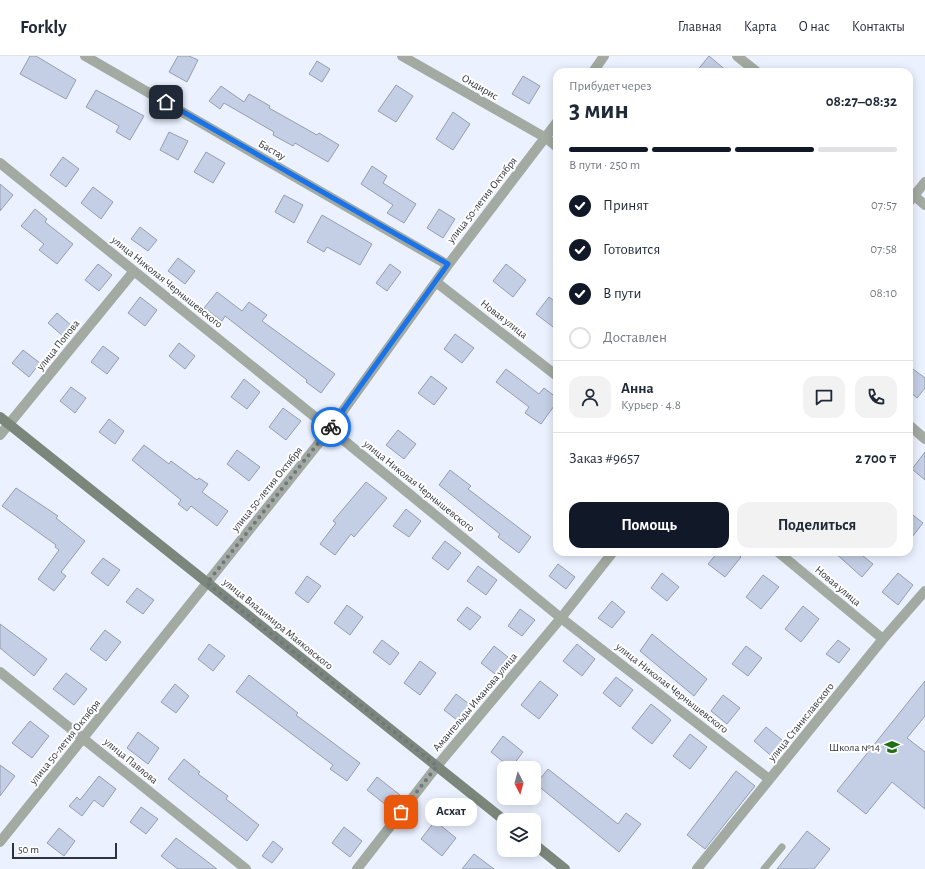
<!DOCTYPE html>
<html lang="ru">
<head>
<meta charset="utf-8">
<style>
	body { margin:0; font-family:"Alegreya Sans",sans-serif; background:#f2f2f3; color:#1f2937; height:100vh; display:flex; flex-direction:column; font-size:15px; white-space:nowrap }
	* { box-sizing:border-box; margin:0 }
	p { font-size:13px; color:#747a83 }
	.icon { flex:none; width:22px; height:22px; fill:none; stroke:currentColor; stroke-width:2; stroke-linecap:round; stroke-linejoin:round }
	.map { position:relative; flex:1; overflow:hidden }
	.drawer { position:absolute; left:553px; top:12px; width:360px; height:488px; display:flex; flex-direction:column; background:#fff; border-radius:12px; box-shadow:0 2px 10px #0003 }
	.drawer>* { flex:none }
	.needle { width:26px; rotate:174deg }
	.buttons { position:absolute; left:497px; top:705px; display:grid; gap:8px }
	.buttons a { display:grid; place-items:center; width:44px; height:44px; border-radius:8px; background:#fff; box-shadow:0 2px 10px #0003; font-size:20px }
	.scale { position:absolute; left:12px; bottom:10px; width:105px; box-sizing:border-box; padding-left:4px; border:2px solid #2f333b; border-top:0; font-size:11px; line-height:14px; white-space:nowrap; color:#2f333b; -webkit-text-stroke:3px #fff; paint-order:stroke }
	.pin { position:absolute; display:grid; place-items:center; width:34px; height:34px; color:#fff; margin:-17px; border-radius:8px; box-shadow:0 2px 6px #0006 }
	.courier { position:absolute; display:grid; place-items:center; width:40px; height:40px; margin:-20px; border:3px solid #1a73e8; border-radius:50%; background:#fff; color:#222; box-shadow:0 1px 5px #0007 }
	.bubble { position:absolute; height:28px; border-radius:12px; background:#fff; box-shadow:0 2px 10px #0003; font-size:13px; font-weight:700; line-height:28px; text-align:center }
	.overview em { font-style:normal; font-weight:700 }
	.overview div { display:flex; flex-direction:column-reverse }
	.overview { display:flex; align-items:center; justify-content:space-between; height:68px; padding:0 16px }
	h1 { font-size:26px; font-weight:700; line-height:30px }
	.bar { display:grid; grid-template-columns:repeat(4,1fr); gap:6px 4px; align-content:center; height:48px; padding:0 16px }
	.bar i { height:5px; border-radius:3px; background:#e0e1e3 }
	.bar .active { background:#111827 }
	.bar p { grid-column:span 4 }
	.line { display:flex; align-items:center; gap:10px; padding:0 16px; border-top:1px solid #e0e1e3 }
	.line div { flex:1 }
	.round { display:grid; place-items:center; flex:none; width:42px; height:42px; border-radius:12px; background:#f2f2f3 }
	ol { padding:0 16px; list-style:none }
	li { display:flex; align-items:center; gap:12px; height:44px }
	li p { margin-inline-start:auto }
	li .icon { padding:4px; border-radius:50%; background:#111827; color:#fff; stroke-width:4 }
	li:last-child { color:#747a83 }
	li i { width:22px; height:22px; border:2px solid #e0e1e3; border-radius:50% }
	.button { display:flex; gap:8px; margin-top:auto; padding:8px 16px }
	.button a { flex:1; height:46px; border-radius:12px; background:#111827; color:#fff; font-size:16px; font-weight:700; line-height:46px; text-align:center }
	.button a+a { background:#f2f2f3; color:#1f2937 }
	header { display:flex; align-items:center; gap:24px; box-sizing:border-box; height:56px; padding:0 20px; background:#fff; border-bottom:1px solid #e0e1e3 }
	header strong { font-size:19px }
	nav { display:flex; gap:22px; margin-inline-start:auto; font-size:14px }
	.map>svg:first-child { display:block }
</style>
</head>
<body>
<header>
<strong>Forkly</strong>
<nav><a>Главная</a><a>Карта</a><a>О нас</a><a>Контакты</a></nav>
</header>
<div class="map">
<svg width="925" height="813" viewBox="0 0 925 813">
	<rect width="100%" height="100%" fill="#ebf1ff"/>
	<path fill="#c4cee4" stroke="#949eb3" d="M30 0H36L76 24 66 43 20 18Z
		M178 0H189L198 4 187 26 169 16Z
		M709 0 728 16H696Z
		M317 5 330 13 322 26 309 18Z
		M523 20 540 30 529 48 512 38Z
		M396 29 413 40 396 66 378 55Z
		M221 30 244 46 249 38 270 50 269 52 317 79 319 77 339 89 328 106 295 87 293 90 273 79 274 76 224 47 220 53 209 45Z
		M96 34 144 60 130 84 116 76 119 70 86 51Z
		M453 56 470 68 453 94 436 83Z
		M169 76 188 85 178 104 160 94Z
		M206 96 225 107 213 127 194 116Z
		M63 101 79 113 66 131 50 119Z
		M372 110 387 120 383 127 416 148 404 167 387 157 393 149 361 128Z
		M0 128 13 139 0 155Z
		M93 131 113 146 101 163 81 147Z
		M284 139 303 149 294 167 275 156Z
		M35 153 47 163 45 166 73 188 57 208 39 194 44 188 21 170Z
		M439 153 455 163 443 182 427 172Z
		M322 159 372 188 360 209 327 191 324 196 307 186Z
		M140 171 157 184 148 195 131 183Z
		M178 202 195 215 185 228 168 215Z
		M98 208 112 219 99 235 85 224Z
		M390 208 401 216 387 235 376 227Z
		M506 208 526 224 513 241 493 225Z
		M217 236 242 255 249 246 267 259 262 265 335 318 321 337 306 326 307 324 225 260 222 265 204 252Z
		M140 241 157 254 145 270 128 257Z
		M549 241 557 247V274L536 258Z
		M57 257 72 270 63 280 48 267Z
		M455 278 474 292 462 307 444 293Z
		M179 287 195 300 185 313 169 300Z
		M103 290 119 302 107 318 91 306Z
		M23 294 40 307 29 321 12 307Z
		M909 310 925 322V332L917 342 909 335Z
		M506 313 539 338 544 332 557 342V346L541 368 525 357 529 351 496 326Z
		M431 320 447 332 434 349 418 337Z
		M244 323 260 336 247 353 231 341Z
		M71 331 86 342 75 357 60 345Z
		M283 352 301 365 286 384 269 371Z
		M109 363 124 375 115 388 99 376Z
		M398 374 416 388 404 403 386 389Z
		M144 389 169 408 171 405 197 424 199 422 208 428 202 436 228 455 217 470 191 450 187 455 178 448 181 444 132 404Z
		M237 394 260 411 249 425 227 408Z
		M925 396V424L912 413Z
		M450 414 471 430 468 433 531 481 519 497 498 481 500 478 439 429Z
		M366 426 387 442 354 481 351 478 335 499 320 488 336 467 333 465Z
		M16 432 58 460 56 462 85 485 61 516 66 520 54 535 38 523 59 494 55 491 56 489 2 450Z
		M406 453 421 465 409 481 393 470Z
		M909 456 923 467 909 485Z
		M445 485 461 497 448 514 432 502Z
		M718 496H735L741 501 725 521 708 508Z
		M834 496H858L873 508 862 521Z
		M103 502 120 514 108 530 91 517Z
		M558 508 575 521 566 533 549 520Z
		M478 510 497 524 486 539 467 525Z
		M662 517 679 531 667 545 651 532Z
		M898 517 913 529 898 549 882 536Z
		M763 519 779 531 761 553 746 541Z
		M307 520 321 530 308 547 295 537Z
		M137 532 154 544 143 558 126 546Z
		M612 545 625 556 612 572 598 562Z
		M347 549 363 561 350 579 334 567Z
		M803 550 819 563 801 586 785 573Z
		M467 551 481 561 470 574 457 564Z
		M520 553 535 564 522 580 508 570Z
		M0 568 47 603 34 620 0 592Z
		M105 574 121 586 106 605 90 593Z
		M652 578 707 623 694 640 640 595Z
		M382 584 399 597 390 609 373 596Z
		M838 584 850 593 839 607 826 598Z
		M209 588 225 600 213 615 198 603Z
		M577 588 595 603 582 620 563 605Z
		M494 590 508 601 495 618 481 607Z
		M746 590 762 602 748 620 732 608Z
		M420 605 436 617 420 639 404 627Z
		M66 617 87 633 74 649 53 633Z
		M249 619 298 657 296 659 360 707 347 725 330 713 333 709 236 636Z
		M616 621 633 634 620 651 603 637Z
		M540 625 558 639 539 663 521 649Z
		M925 625V660L907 682 925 696V753L892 726 866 758 837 735Z
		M175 628 189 640 176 657 161 646Z
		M456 638 469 648 457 664 444 654Z
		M723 639 740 652 727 668 711 655Z
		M651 648 671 664 652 688 632 672Z
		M30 665 49 680 32 702 12 687Z
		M766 671 787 688 775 703 754 685Z
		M138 676 159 692 148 708 127 692Z
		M690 678 707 691 690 713 673 700Z
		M503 680 523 696 511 712 491 696Z
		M184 703 200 716 198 718 228 740 226 743 259 769 247 785 168 723Z
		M0 709 15 720 0 740Z
		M548 713 618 768 626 757 641 768 619 796 536 728Z
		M736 715 755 730 705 793 687 779Z
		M99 720 116 733 103 751 94 744 82 760 69 750 77 741 80 744Z
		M377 721 400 739 390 752 367 734Z
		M141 751 158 763 146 778 130 766Z
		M435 765 456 782 442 800 421 783Z
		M344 771 362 785 350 801 332 787Z
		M59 772 75 785 64 800 47 787Z
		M807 775 830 793 814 813H777Z
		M176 782 200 800 217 813H178L161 800Z
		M273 785 283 793 272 807 262 800Z
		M474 798 494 813H462Z"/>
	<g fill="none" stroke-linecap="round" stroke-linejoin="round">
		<path stroke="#a2aaa1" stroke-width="7" d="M764 813 782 791"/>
		<path stroke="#a2aaa1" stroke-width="10" d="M85 0 448 209
			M402 0 546 82 557 91
			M737 0 757 16
			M593 16 604 0
			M0 107 330 373 561 562 769 723
			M910 136 925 149
			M909 146 925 126
			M436 226 557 320
			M909 369 925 383
			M0 379 134 215
			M778 496 883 583
			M0 616 246 813
			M0 786 330 373 448 209 557 66
			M357 813 437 710 561 562 613 496
			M697 813 883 583 925 535"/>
		<path stroke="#7c877b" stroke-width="10" d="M0 361 504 764
			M534 788 565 813"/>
	</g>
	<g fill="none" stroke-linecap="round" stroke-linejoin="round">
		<path stroke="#717680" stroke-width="4" stroke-dasharray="0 7.2" d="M331 371 207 527 437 710 401 756"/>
		<path stroke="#1a73e8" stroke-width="5" d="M166 46 448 208 331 371"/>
	</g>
	<defs>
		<g id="school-bare" transform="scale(1.2)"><path d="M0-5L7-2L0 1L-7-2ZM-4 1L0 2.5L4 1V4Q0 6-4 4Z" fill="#1f6f16" stroke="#fff" stroke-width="2.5" paint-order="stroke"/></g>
	</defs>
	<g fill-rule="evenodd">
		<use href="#school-bare" x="892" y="691"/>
	</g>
	<g text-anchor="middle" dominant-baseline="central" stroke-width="4" stroke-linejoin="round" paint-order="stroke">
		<g font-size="11" fill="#2f333b" stroke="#fff">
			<text transform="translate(480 31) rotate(30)">Ондирис</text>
			<text transform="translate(272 94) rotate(30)">Бастау</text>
			<text transform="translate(482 144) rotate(-52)">улица 50-летия Октября</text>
			<text transform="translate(167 226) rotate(39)">улица Николая Чернышевского</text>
			<text transform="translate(504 263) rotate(38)">Новая улица</text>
			<text transform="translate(58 289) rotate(-51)">улица Попова</text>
			<text transform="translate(419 430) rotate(39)">улица Николая Чернышевского</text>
			<text transform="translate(267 433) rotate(-51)">улица 50-летия Октября</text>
			<text transform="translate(838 530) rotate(40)">Новая улица</text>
			<text transform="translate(278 568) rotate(39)">улица Владимира Маяковского</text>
			<text transform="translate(672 632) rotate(38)">улица Николая Чернышевского</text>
			<text transform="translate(475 646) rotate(-50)">Амангельды Иманова улица</text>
			<text transform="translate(801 666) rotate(-51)">улица Станиславского</text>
			<text transform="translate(65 686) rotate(-51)">улица 50-летия Октября</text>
			<text transform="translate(131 705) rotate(39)">улица Павлова</text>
		</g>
		<g font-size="11" fill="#2f333b" stroke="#fff" text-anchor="end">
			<text x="880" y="691">Школа №14</text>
		</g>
	</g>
</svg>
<div class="buttons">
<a><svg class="needle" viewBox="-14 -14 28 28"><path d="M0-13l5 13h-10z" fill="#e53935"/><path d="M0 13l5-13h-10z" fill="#747a83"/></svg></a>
<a><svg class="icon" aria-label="layers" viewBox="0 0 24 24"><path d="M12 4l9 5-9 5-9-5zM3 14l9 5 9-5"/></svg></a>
</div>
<div class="scale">50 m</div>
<div class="pin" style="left:401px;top:756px;background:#ea580c"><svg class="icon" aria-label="bag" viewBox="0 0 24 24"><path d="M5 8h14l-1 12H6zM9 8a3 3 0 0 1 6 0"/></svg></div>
<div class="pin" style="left:166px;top:46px;background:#1f2937"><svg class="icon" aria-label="home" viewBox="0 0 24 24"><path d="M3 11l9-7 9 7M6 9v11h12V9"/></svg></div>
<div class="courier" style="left:331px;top:371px"><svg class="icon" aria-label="bike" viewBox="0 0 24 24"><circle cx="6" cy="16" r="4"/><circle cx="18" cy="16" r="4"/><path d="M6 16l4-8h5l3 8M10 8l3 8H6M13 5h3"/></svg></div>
<div class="bubble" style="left:425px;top:742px;width:52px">Асхат</div>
<section class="drawer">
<div class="overview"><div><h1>3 мин</h1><p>Прибудет через</p></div><em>08:27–08:32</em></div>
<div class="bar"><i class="active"></i><i class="active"></i><i class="active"></i><i></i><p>В пути · 250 m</p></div>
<ol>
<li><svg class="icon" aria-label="check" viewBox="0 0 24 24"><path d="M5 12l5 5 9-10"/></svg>Принят<p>07:57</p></li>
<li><svg class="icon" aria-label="check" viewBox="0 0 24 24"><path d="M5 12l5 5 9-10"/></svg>Готовится<p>07:58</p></li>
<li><svg class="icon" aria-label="check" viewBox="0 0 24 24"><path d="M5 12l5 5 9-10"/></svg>В пути<p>08:10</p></li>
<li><i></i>Доставлен</li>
</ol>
<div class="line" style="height:72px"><a class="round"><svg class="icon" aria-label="person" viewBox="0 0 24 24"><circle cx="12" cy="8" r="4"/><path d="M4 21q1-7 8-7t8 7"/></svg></a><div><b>Анна</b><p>Курьер · 4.8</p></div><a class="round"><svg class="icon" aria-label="chat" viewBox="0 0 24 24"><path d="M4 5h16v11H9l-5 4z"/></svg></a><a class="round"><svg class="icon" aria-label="phone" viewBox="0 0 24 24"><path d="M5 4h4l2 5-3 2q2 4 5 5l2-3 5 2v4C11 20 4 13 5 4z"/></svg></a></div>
<div class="line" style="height:52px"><div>Заказ #9657</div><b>2 700 ₸</b></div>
<div class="button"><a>Помощь</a><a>Поделиться</a></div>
</section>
</div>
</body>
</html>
